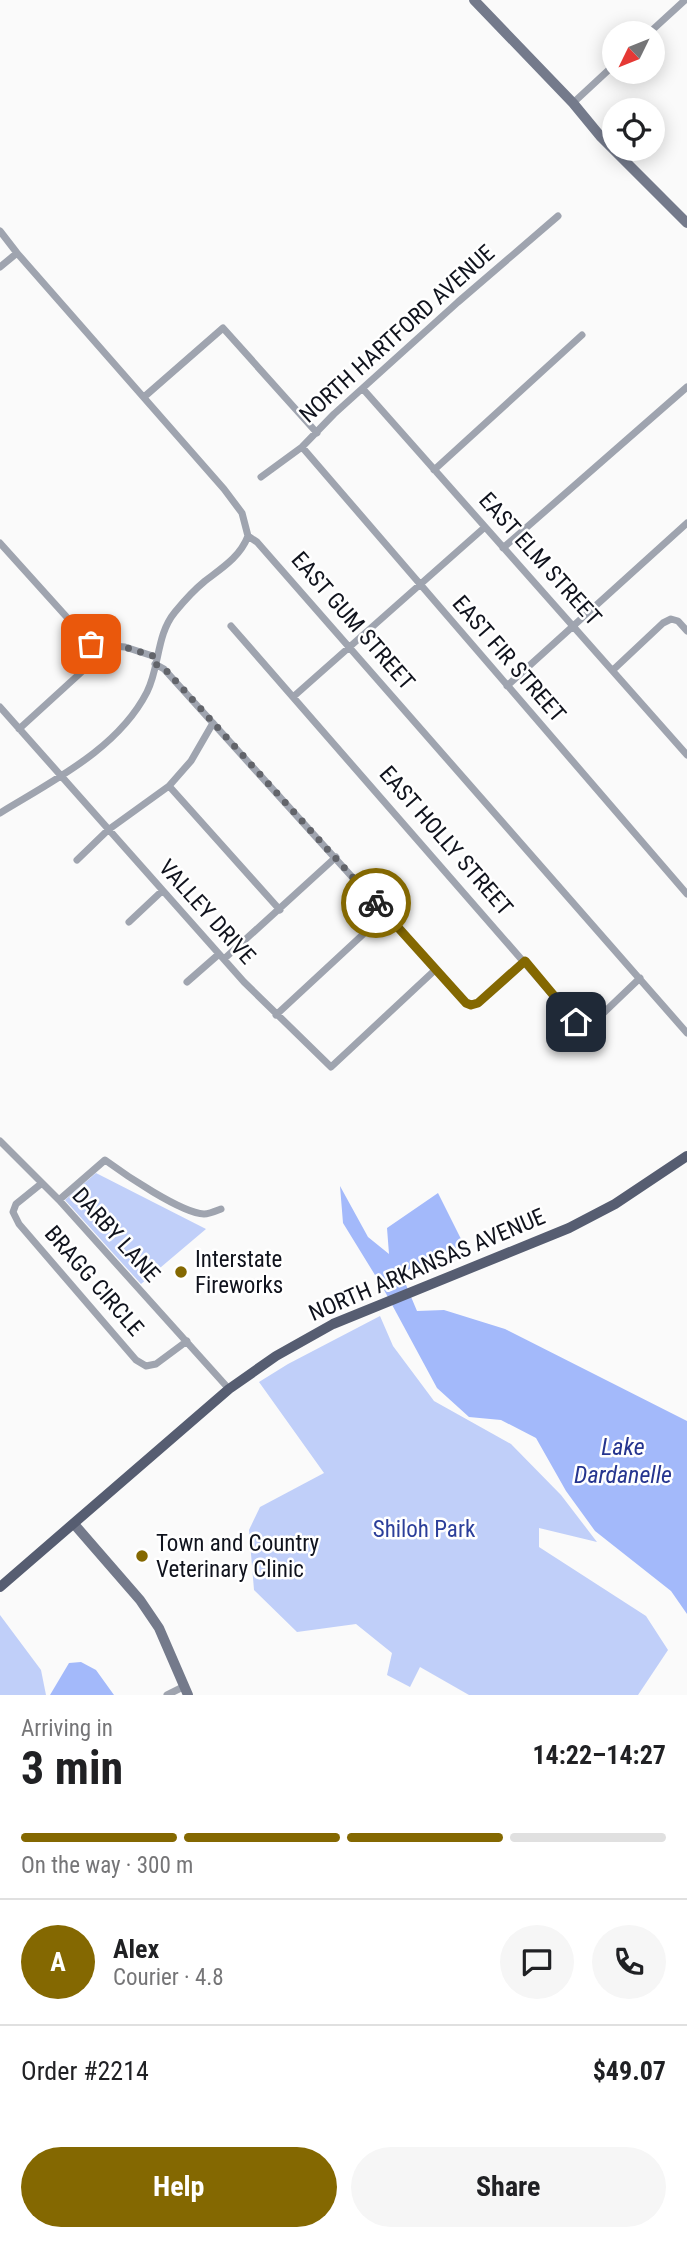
<!DOCTYPE html>
<html lang="en">
<head>
<meta charset="utf-8">
<style>
	body { margin:0; font-family:"Roboto Condensed",sans-serif; background:#f6f6f6; color:#202124; height:100vh; display:flex; flex-direction:column; font-size:26px; white-space:nowrap }
	* { box-sizing:border-box; margin:0 }
	p { font-size:23px; color:#757577 }
	.icon { flex:none; width:38px; height:38px; fill:none; stroke:currentColor; stroke-width:2; stroke-linecap:round; stroke-linejoin:round }
	.map { position:relative; height:1695px; overflow:hidden }
	.side { display:flex; flex-direction:column; background:#fff; flex:1 }
	.side>* { flex:none }
	.needle { width:46px; rotate:227deg }
	.tools { position:absolute; left:602px; top:21px; display:grid; gap:14px }
	.tools a { display:grid; place-items:center; width:63px; height:63px; border-radius:50%; background:#fff; box-shadow:0 4px 18px #0003; font-size:35px }
	.pin { position:absolute; display:grid; place-items:center; width:60px; height:60px; color:#fff; margin:-30px; border-radius:14px; box-shadow:0 4px 10px #0006 }
	.courier { position:absolute; display:grid; place-items:center; width:70px; height:70px; margin:-35px; border:5px solid #846801; border-radius:50%; background:#fff; color:#222; box-shadow:0 2px 9px #0007 }
	.overview em { font-style:normal; font-weight:700 }
	.overview div { display:flex; flex-direction:column-reverse }
	.overview { display:flex; align-items:center; justify-content:space-between; height:119px; padding:0 21px }
	h1 { font-size:46px; font-weight:700; line-height:52px }
	.bar { display:grid; grid-template-columns:repeat(4,1fr); gap:10px 7px; align-content:center; height:84px; padding:0 21px }
	.bar i { height:9px; border-radius:5px; background:#e0e0e0 }
	.bar .active { background:#846801 }
	.bar p { grid-column:span 4 }
	.line { display:flex; align-items:center; gap:18px; padding:0 21px; border-top:2px solid #e0e0e0 }
	.line div { flex:1 }
	.round { display:grid; place-items:center; flex:none; width:74px; height:74px; border-radius:37px; background:#f6f6f6 }
	.action { display:flex; gap:14px; margin-top:auto; padding:14px 21px }
	.action a { flex:1; height:80px; border-radius:42px; background:#846801; color:#fff; font-size:28px; font-weight:700; line-height:80px; text-align:center }
	.action a+a { background:#f6f6f6; color:#202124 }
	.map>svg:first-child { display:block }
</style>
</head>
<body>
<div class="map">
<svg width="687" height="1695" viewBox="0 0 687 1695">
	<rect width="100%" height="100%" fill="#fafafa"/>
	<path fill="#c0cff9" d="M96 1173 206 1229 141 1284 65 1200Z
		M380 1316 393 1346 434 1401 511 1444 561 1495 597 1542 539 1528V1547L646 1616 668 1650 638 1695H469L420 1667 410 1687 387 1675 392 1653 356 1624 297 1632 254 1590 249 1530 260 1507 324 1473 259 1382 288 1364Z
		M0 1615 41 1670 46 1695H0Z"/>
	<path fill="#a3b9fa" d="M340 1186 368 1237 389 1254 387 1228 438 1193 464 1245 401 1273 417 1311 444 1310 505 1329 687 1421V1614L671 1591 595 1531 566 1491 536 1438 501 1420 469 1417 437 1388 383 1288 343 1223Z
		M81 1662 96 1670 114 1695H50L69 1663Z"/>
	<g fill="none" stroke-linecap="round" stroke-linejoin="round">
		<path stroke="#9fa4af" stroke-width="7" d="M649 33 685 0
			M573 103 614 65
			M0 231 17 253 224 489 242 513 248 536 257 542 687 1033
			M0 267 17 253
			M363 389 687 755
			M144 397 223 328 317 433
			M302 447 687 894
			M434 470 582 335
			M261 477 302 447 334 414 458 302 558 216
			M0 543 91 644 125 647 156 657
			M503 548 687 387
			M231 626 576 1022 584 1025 593 1023 640 978
			M155 664 164 669 466 1003 471 1005 478 1003 525 961
			M613 670 663 623 671 619 678 621 687 631
			M507 686 687 523
			M293 697 485 527
			M0 707 244 982 331 1067 435 970
			M19 729 110 646
			M169 786 280 910
			M0 813C52 781 118 749 147 692 160 666 156 635 175 612 184 601 194 590 205 581 222 568 240 557 248 536
			M77 860 108 830 169 786 191 761 213 723
			M129 922 162 891
			M224 959 336 857
			M187 982 219 954
			M276 1015 385 914
			M0 1141 59 1200 229 1389
			M42 1183 16 1204 13 1212 19 1224 136 1360 146 1366 156 1364 187 1341
			M59 1200 105 1160C124 1174 181 1213 204 1214 209 1214 216 1211 221 1209
			M167 1695 185 1686"/>
		<path stroke="#747a8b" stroke-width="10" d="M474 0 573 103 601 137 687 223
			M74 1524 140 1600 159 1628 188 1695"/>
		<path stroke="#565d71" stroke-width="10" d="M0 1587 229 1389 276 1356 333 1324 569 1228 615 1204 687 1156"/>
	</g>
	<g fill="none" stroke-linecap="round" stroke-linejoin="round">
		<path stroke="#62646a" stroke-width="7" stroke-dasharray="0 12.6" d="M91 644 125 647 156 657 155 664 164 668 376 903"/>
		<path stroke="#846801" stroke-width="9" d="M376 903 466 1003 471 1005 478 1003 525 961 576 1022"/>
	</g>
	<g fill="#846801" stroke="#fff" stroke-width="2.5">
		<circle cx="181" cy="1272" r="7"/>
		<circle cx="142" cy="1556" r="7"/>
	</g>
	<g text-anchor="middle" dominant-baseline="central" stroke-width="5" stroke-linejoin="round" paint-order="stroke">
		<g font-size="23" fill="#10131d" stroke="#fff">
			<text transform="translate(397 334) rotate(-42)">NORTH HARTFORD AVENUE</text>
			<text transform="translate(540 559) rotate(48)">EAST ELM STREET</text>
			<text transform="translate(353 621) rotate(49)">EAST GUM STREET</text>
			<text transform="translate(509 659) rotate(49)">EAST FIR STREET</text>
			<text transform="translate(446 841) rotate(49)">EAST HOLLY STREET</text>
			<text transform="translate(207 912) rotate(48)">VALLEY DRIVE</text>
			<text transform="translate(116 1235) rotate(48)">DARBY LANE</text>
			<text transform="translate(427 1265) rotate(-23)">NORTH ARKANSAS AVENUE</text>
			<text transform="translate(94 1281) rotate(49)">BRAGG CIRCLE</text>
		</g>
		<g font-size="23" fill="#10131d" stroke="#fff" text-anchor="start">
			<text x="195" y="1259">Interstate<tspan x="195" dy="26">Fireworks</tspan></text>
			<text x="156" y="1543">Town and Country<tspan x="156" dy="26">Veterinary Clinic</tspan></text>
		</g>
		<g font-size="23" fill="#2c3f9a" stroke="#fff">
			<text x="424" y="1529">Shiloh Park</text>
		</g>
		<g font-size="24" font-style="italic" fill="#25358f" stroke="#fff">
			<text x="623" y="1447">Lake<tspan x="623" dy="28">Dardanelle</tspan></text>
		</g>
	</g>
</svg>
<div class="tools">
<a><svg class="needle" viewBox="-14 -14 28 28"><path d="M0-13l5 13h-10z" fill="#e53935"/><path d="M0 13l5-13h-10z" fill="#757577"/></svg></a>
<a><svg class="icon" aria-label="locate" viewBox="0 0 24 24"><circle cx="12" cy="12" r="6"/><path d="M12 2v4M12 18v4M2 12h4M18 12h4"/></svg></a>
</div>
<div class="pin" style="left:91px;top:644px;background:#ea580c"><svg class="icon" aria-label="bag" viewBox="0 0 24 24"><path d="M5 8h14l-1 12H6zM9 8a3 3 0 0 1 6 0"/></svg></div>
<div class="pin" style="left:576px;top:1022px;background:#1f2937"><svg class="icon" aria-label="home" viewBox="0 0 24 24"><path d="M3 11l9-7 9 7M6 9v11h12V9"/></svg></div>
<div class="courier" style="left:376px;top:903px"><svg class="icon" aria-label="bike" viewBox="0 0 24 24"><circle cx="6" cy="16" r="4"/><circle cx="18" cy="16" r="4"/><path d="M6 16l4-8h5l3 8M10 8l3 8H6M13 5h3"/></svg></div>
</div>
<section class="side">
<div class="overview"><div><h1>3 min</h1><p>Arriving in</p></div><em>14:22–14:27</em></div>
<div class="bar"><i class="active"></i><i class="active"></i><i class="active"></i><i></i><p>On the way · 300 m</p></div>
<div class="line" style="height:126px"><b class="round" style="background:#846801;color:#fff">A</b><div><b>Alex</b><p>Courier · 4.8</p></div><a class="round"><svg class="icon" aria-label="chat" viewBox="0 0 24 24"><path d="M4 5h16v11H9l-5 4z"/></svg></a><a class="round"><svg class="icon" aria-label="phone" viewBox="0 0 24 24"><path d="M5 4h4l2 5-3 2q2 4 5 5l2-3 5 2v4C11 20 4 13 5 4z"/></svg></a></div>
<div class="line" style="height:91px"><div>Order #2214</div><b>$49.07</b></div>
<div class="action"><a>Help</a><a>Share</a></div>
</section>
</body>
</html>
